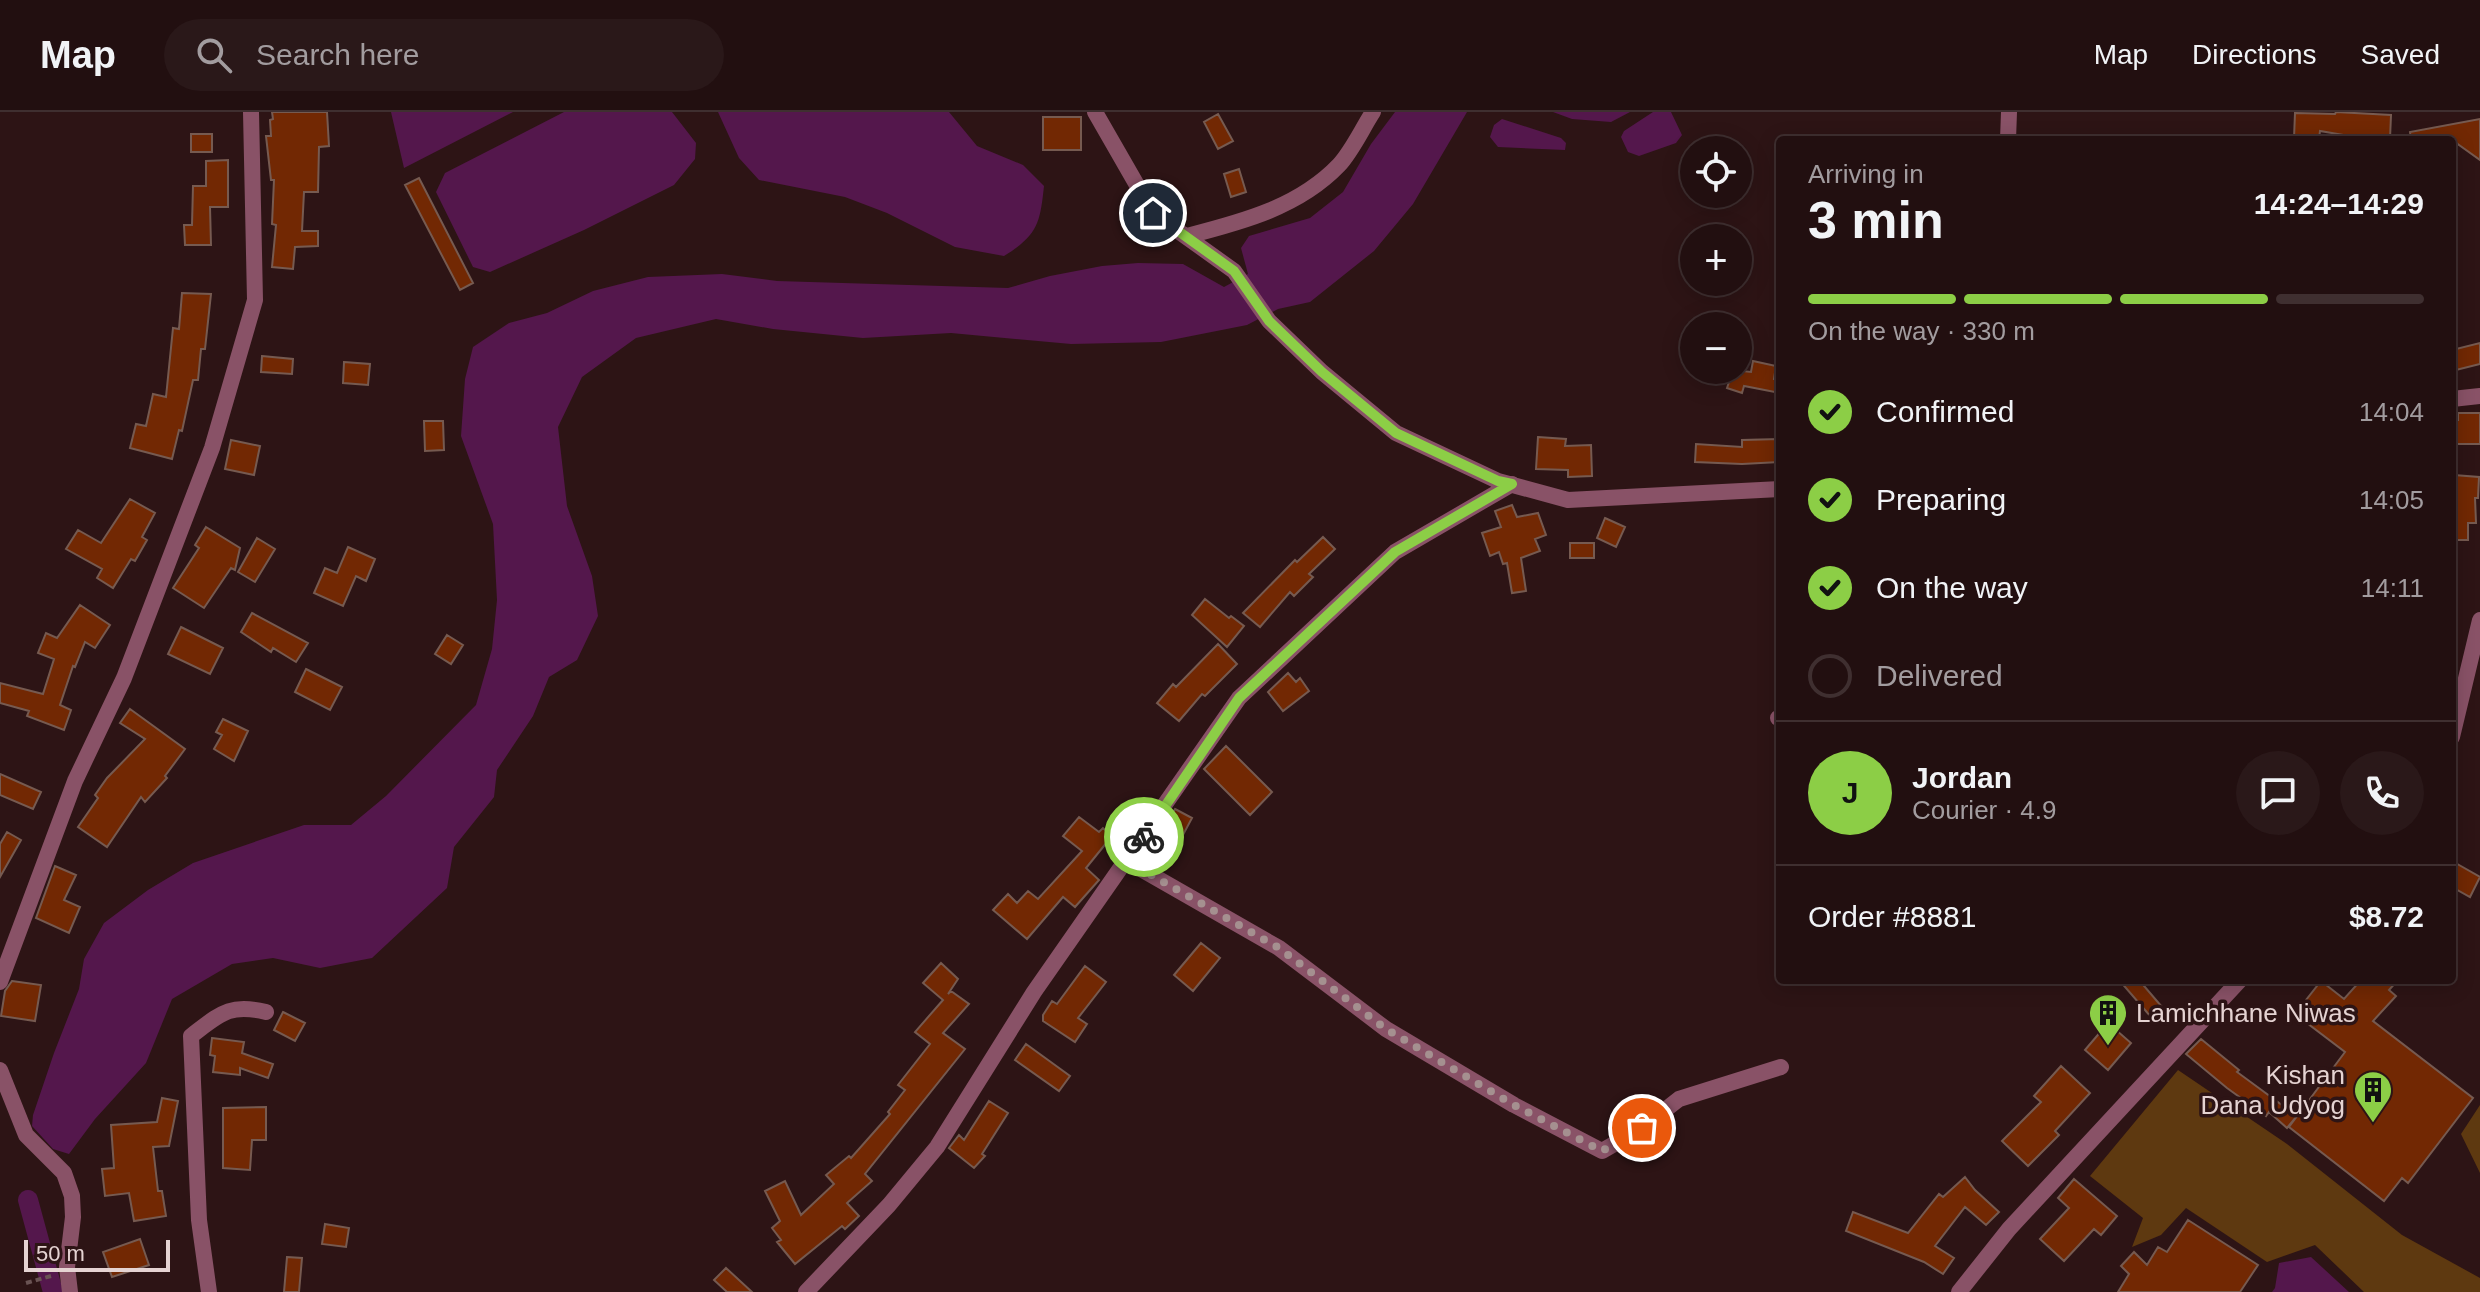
<!DOCTYPE html>
<html lang="en">
<head>
<meta charset="utf-8">
<style>
	body { margin:0; font-family:Helvetica,sans-serif; background:#2a1819; color:#f1f3f6; height:100vh; display:flex; flex-direction:column; font-size:30px; white-space:nowrap }
	* { box-sizing:border-box; margin:0 }
	p { font-size:26px; color:#a29c9f }
	.icon { flex:none; width:44px; height:44px; fill:none; stroke:currentColor; stroke-width:2; stroke-linecap:round; stroke-linejoin:round }
	.map { position:relative; flex:1; overflow:hidden }
	.panel { position:absolute; left:1776px; top:24px; width:680px; height:848px; display:flex; flex-direction:column; background:#220f10; border-radius:8px; box-shadow:0 4px 20px #0003,0 0 0 2px #3f2f30 }
	.panel>* { flex:none }
	.fabs { position:absolute; left:1680px; top:24px; display:grid; gap:16px }
	.fabs a { display:grid; place-items:center; width:72px; height:72px; border-radius:50%; background:#220f10; box-shadow:0 4px 20px #0003,0 0 0 2px #3f2f30; font-size:40px }
	.scale { position:absolute; left:24px; bottom:20px; width:146px; box-sizing:border-box; padding-left:8px; border:4px solid #e5d3d2; border-top:0; font-size:22px; line-height:28px; white-space:nowrap; color:#e5d3d2; -webkit-text-stroke:6px #2d1415; paint-order:stroke }
	.pin { position:absolute; display:grid; place-items:center; width:68px; height:68px; color:#fff; margin:-34px; border:4px solid #fff; border-radius:50%; box-shadow:0 2px 8px #0007 }
	.courier { position:absolute; display:grid; place-items:center; width:80px; height:80px; margin:-40px; border:6px solid #8cce46; border-radius:50%; background:#fff; color:#222; box-shadow:0 2px 10px #0007 }
	.headline em { font-style:normal; font-weight:700 }
	.headline div { display:flex; flex-direction:column-reverse }
	.headline { display:flex; align-items:center; justify-content:space-between; height:136px; padding:0 32px }
	h1 { font-size:52px; font-weight:700; line-height:60px }
	.bar { display:grid; grid-template-columns:repeat(4,1fr); gap:12px 8px; align-content:center; height:96px; padding:0 32px }
	.bar i { height:10px; border-radius:6px; background:#3f2f30 }
	.bar .selected { background:#8cce46 }
	.bar p { grid-column:span 4 }
	.line { display:flex; align-items:center; gap:20px; padding:0 32px; border-top:2px solid #3f2f30 }
	.line div { flex:1 }
	.round { display:grid; place-items:center; flex:none; width:84px; height:84px; border-radius:42px; background:#2a1819 }
	ol { padding:0 32px; list-style:none }
	li { display:flex; align-items:center; gap:24px; height:88px }
	li p { margin-inline-start:auto }
	li .icon { padding:8px; border-radius:50%; background:#8cce46; color:#111; stroke-width:4 }
	li:last-child { color:#a29c9f }
	li i { width:44px; height:44px; border:4px solid #3f2f30; border-radius:50% }
	header { display:flex; align-items:center; gap:48px; box-sizing:border-box; height:112px; padding:0 40px; background:#220f10; border-bottom:2px solid #3f2f30 }
	header strong { font-size:38px }
	nav { display:flex; gap:44px; margin-inline-start:auto; font-size:28px }
	.search { width:560px; height:72px; background:#2a1819; display:flex; align-items:center; gap:20px; box-sizing:border-box; padding:0 28px; border-radius:44px; color:#a29c9f; font-size:30px }
	.map>svg:first-child { display:block }
</style>
</head>
<body>
<header>
<strong>Map</strong>
<div class="search"><svg class="icon" aria-label="search" viewBox="0 0 24 24"><circle cx="10" cy="10" r="6"/><path d="M15 15l6 6"/></svg>Search here</div>
<nav><a>Map</a><a>Directions</a><a>Saved</a></nav>
</header>
<div class="map">
<svg width="2480" height="1180" viewBox="0 0 2480 1180">
	<rect width="100%" height="100%" fill="#2d1415"/>
	<path fill="#5e3910" d="M2178 958 2287 1032 2402 1123 2480 1166V1180H2364L2315 1133 2267 1150 2186 1096 2161 1123 2132 1135 2143 1106 2090 1064Z
		M2480 993V1061L2461 1022Z"/>
	<path fill="#54174c" d="M391 0H513L404 56Z
		M564 0H672L696 31 695 47 674 73 584 118 490 160 473 155 436 80 445 61Z
		M718 0H949L977 34 1023 53 1044 74C1040 111 1038 123 1004 144L955 135 887 101 845 85 759 68 739 46Z
		M1395 0H1467L1413 92 1374 139 1310 190 1278 197 1247 213 1161 230 1071 232 951 221 863 226 773 217 716 207 636 226 582 265 558 315 567 394 592 464 598 504 577 548 549 565 533 604 497 658 494 685 454 735 447 776 372 846 320 856 273 846 232 852 172 887 146 951 95 1007 69 1042 53 1037 32 1014 33 1003 54 941 79 877 84 847 104 811 148 778 193 751 304 713H351L386 684 476 593 492 537 497 488 493 412 461 324 465 267 473 235 509 211 547 201 593 179 648 165 722 162 777 169 1008 176 1050 164 1102 154 1138 151 1183 152 1224 175 1248 162 1241 136 1249 124 1310 106 1343 80 1371 32Z
		M1553 0H1630L1611 10 1572 7Z
		M1653 0H1671L1682 23 1676 31 1639 44 1628 40 1621 25 1624 19Z
		M1502 7 1561 26 1566 31 1565 38 1498 35 1490 25 1494 13Z
		M2311 1145 2349 1180H2272L2275 1176 2279 1151Z"/>
	<g fill="none" stroke-linecap="round" stroke-linejoin="round">
		<path stroke="#54174c" stroke-width="20" d="M28 1088 53 1180"/>
	</g>
	<path fill="#722803" stroke="#765a50" stroke-width="2" d="M272 0H327L329 34 319 35 318 80H304L302 119H318V134L295 135 293 157 272 155 276 113 272 112 274 68H271L266 24H271L270 8 273 7Z
		M2336 0 2391 3 2390 27 2355 25 2320 19 2319 27 2294 26 2295 1 2335 2Z
		M1218 2 1233 29 1218 37 1204 10Z
		M1043 5H1081V38H1043Z
		M2480 7V48L2452 28H2411L2410 20Z
		M191 22H212V40H191Z
		M228 48V95H210L211 133H185L184 113H192L193 74H206V49Z
		M1239 57 1246 80 1231 85 1224 62Z
		M419 66 473 171 460 178 405 73Z
		M182 181 211 182 205 237H201L198 268H193L182 319 179 318 172 347 130 336 136 312 146 314 153 282 166 285 173 216 179 217Z
		M2480 231V252L2452 259V238Z
		M262 244 293 247 292 262 261 260Z
		M1753 249 1776 254 1774 267 1780 269V281L1744 274 1742 281 1727 276 1733 258 1751 260Z
		M344 250 370 252 368 273 343 271Z
		M2458 301H2480V332H2452V308H2458Z
		M424 309H443L444 338 425 339Z
		M1538 325 1566 327 1565 334 1591 333 1592 364 1568 365V358L1536 357Z
		M1780 327V350L1742 352 1695 350 1696 332 1742 335V328Z
		M231 328 260 334 254 363 225 357Z
		M2454 363 2479 365 2478 386H2475L2476 411H2468V428H2452Z
		M130 387 155 401 142 425 147 428 135 449 131 447 113 476 97 466 102 457 66 437 78 418 101 431Z
		M1512 393 1517 405 1538 401 1546 423 1535 427 1540 439 1521 446 1526 479 1512 481 1507 451 1503 452 1499 440 1490 444 1482 421 1501 415 1495 399Z
		M1605 406 1625 415 1616 435 1597 426Z
		M206 415 240 436 235 458 231 456 204 496 173 476 199 436 195 433Z
		M1323 425 1335 437 1309 462 1313 465 1294 484 1290 480 1260 515 1243 501 1295 448 1297 450Z
		M257 426 275 437 255 470 238 460Z
		M1570 431H1594V446H1570Z
		M348 435 375 447 366 469 356 464 343 494 314 481 325 456 337 461Z
		M1205 487 1229 506 1231 504 1244 514 1227 535 1192 503Z
		M80 493 110 513 95 536 85 530 75 555 73 554 60 593 71 598 64 618 27 604 29 599 0 591V571L43 582 54 547 38 541 46 521 57 526Z
		M252 501 308 531 296 550 273 536 271 540 241 520Z
		M181 515 223 536 210 562 168 542Z
		M447 523 463 533 451 552 435 542Z
		M1218 532 1237 552 1205 584 1202 582 1179 609 1157 591 1173 572 1176 575Z
		M306 557 342 575 330 598 295 580Z
		M1288 561 1296 570 1300 566 1309 579 1283 599 1268 580Z
		M130 597 185 637 165 664 167 666 145 690 141 685 107 735 78 715 98 686 95 683 107 666 145 627 120 611Z
		M223 607 248 619 234 649 214 637 222 623 216 620Z
		M1226 634 1272 680 1250 703 1204 657Z
		M0 662 41 680 33 697 0 683Z
		M1175 697 1192 706 1175 738 1157 728Z
		M1079 705 1099 720 1103 716 1112 724 1086 756 1099 768 1075 795 1063 785 1027 827 993 798 1008 782 1017 791 1028 779 1038 787 1082 739 1063 724Z
		M7 720 21 728 0 765V732Z
		M2452 749 2480 765 2470 785 2452 775Z
		M55 754 76 763 64 788 80 795 69 821 36 806Z
		M1201 831 1220 846 1193 879 1174 863Z
		M941 851 958 867 948 882 951 879 969 892 943 921 965 937 865 1062 872 1069 847 1091 859 1104 845 1117 842 1114 795 1152 777 1130 781 1128 772 1116 780 1109 765 1079 785 1069 801 1103 834 1072 826 1063 849 1044 851 1046 890 1002 888 1000 905 978 898 973 930 932 915 920 943 888 923 871Z
		M1085 854 1106 870 1078 906 1087 912 1075 930 1043 909V903L1052 889 1057 892Z
		M2119 868H2139L2162 895 2151 905Z
		M2361 868H2398L2389 878 2396 884 2373 909 2473 986 2408 1071 2402 1066 2384 1089 2289 1015 2345 940 2295 902 2321 869 2344 887Z
		M12 869 41 873 35 909 1 904 5 879Z
		M283 900 305 911 295 929 274 918Z
		M2108 911 2131 931 2108 958 2085 938Z
		M212 926 244 930 242 941 273 952 268 966 240 956V963L213 960 215 944 210 943Z
		M2201 927 2239 958 2237 960 2297 1004 2287 1016 2269 1000 2266 1004 2227 976 2186 942Z
		M1026 932 1070 964 1059 979 1015 948Z
		M2061 954 2090 981 2055 1019 2059 1023 2028 1054 2002 1029 2041 990 2034 984Z
		M162 986 178 989 169 1034 153 1035 158 1079H162L166 1104 134 1109 129 1081 105 1084 102 1057 114 1056 111 1013 157 1010Z
		M989 989 1008 1001 982 1042 985 1044 974 1056 949 1036 959 1023 964 1028Z
		M266 995V1028H252L250 1058 223 1056V996Z
		M1965 1065 1975 1078 1999 1100 1986 1113 1965 1095 1935 1134 1954 1146 1943 1162 1924 1150 1846 1119 1853 1100 1908 1121 1939 1082 1943 1085Z
		M2074 1067 2117 1104 2101 1123 2094 1117 2064 1149 2040 1127 2069 1096 2058 1086Z
		M2188 1108 2258 1153 2240 1180H2118L2129 1162 2121 1154 2134 1140 2147 1153 2158 1135 2167 1140Z
		M325 1112 349 1116 346 1135 322 1132Z
		M140 1127 149 1153 112 1165 103 1140Z
		M287 1145 302 1146 299 1180H284Z
		M726 1156 752 1180H727L714 1168Z"/>
	<g fill="none" stroke-linecap="round" stroke-linejoin="round">
		<path stroke="#6a5353" stroke-width="4" stroke-dasharray="6 4" stroke-linecap="butt" d="M26 1171 51 1164"/>
		<path stroke="#895267" stroke-width="16" d="M1095 0 1153 101 1234 159 1269 209 1322 260 1396 321 1498 369 1568 388 1780 377
			M2008 28 2009 0
			M1187 124C1242 110 1299 95 1339 53 1352 39 1362 17 1373 0
			M2452 287 2480 284
			M1778 606H1780
			M2452 625 2480 508
			M1127 749 1279 836 1386 917 1514 993 1602 1039 1642 1016 1679 987 1781 955
			M0 870 75 669 124 566 212 336 255 188 251 0
			M0 958 26 1023 64 1061 72 1084 73 1105 67 1155 70 1180
			M209 1180 199 1108 191 924C220 902 229 891 266 900
			M806 1180 889 1093 937 1035 1034 880 1239 586 1395 440 1512 372
			M1959 1180 2009 1117 2240 868"/>
	</g>
	<g fill="none" stroke-linecap="round" stroke-linejoin="round">
		<path stroke="#a59090" stroke-width="8" stroke-dasharray="0 14.4" d="M1144 725 1127 749 1279 836 1386 917 1514 993 1602 1039 1642 1016"/>
		<path stroke="#8cce46" stroke-width="10" d="M1144 725 1239 586 1395 440 1512 372 1498 369 1396 321 1322 260 1269 209 1234 159 1153 101"/>
	</g>
	<defs>
		<g id="building-pin" transform="scale(2)"><path d="M0 17L-7.5 6A9.5 9.5 0 1 1 7.5 6Z" fill="#8cce46" stroke="#2d1415"/><path d="M-4-6H4V6H1V3H-1V6H-4ZM-2.5-4.3h1.7v1.8h-1.7ZM.8-4.3h1.7v1.8H.8ZM-2.5-1h1.7V.8h-1.7ZM.8-1h1.7V.8H.8Z" fill="#111"/></g>
	</defs>
	<g fill-rule="evenodd">
		<use href="#building-pin" x="2108" y="901"/>
		<use href="#building-pin" x="2373" y="978"/>
	</g>
	<g text-anchor="middle" dominant-baseline="central" stroke-width="7" stroke-linejoin="round" paint-order="stroke">
		<g font-size="26" fill="#e5d3d2" stroke="#2d1415" text-anchor="start">
			<text x="2136" y="901">Lamichhane Niwas</text>
			<text x="2345" y="963" text-anchor="end">Kishan<tspan x="2345" dy="30">Dana Udyog</tspan></text>
		</g>
	</g>
</svg>
<div class="fabs">
<a><svg class="icon" aria-label="locate" viewBox="0 0 24 24"><circle cx="12" cy="12" r="6"/><path d="M12 2v4M12 18v4M2 12h4M18 12h4"/></svg></a>
<a>+</a>
<a>−</a>
</div>
<div class="scale">50 m</div>
<div class="pin" style="left:1642px;top:1016px;background:#ea580c"><svg class="icon" aria-label="bag" viewBox="0 0 24 24"><path d="M5 8h14l-1 12H6zM9 8a3 3 0 0 1 6 0"/></svg></div>
<div class="pin" style="left:1153px;top:101px;background:#1f2937"><svg class="icon" aria-label="home" viewBox="0 0 24 24"><path d="M3 11l9-7 9 7M6 9v11h12V9"/></svg></div>
<div class="courier" style="left:1144px;top:725px"><svg class="icon" aria-label="bike" viewBox="0 0 24 24"><circle cx="6" cy="16" r="4"/><circle cx="18" cy="16" r="4"/><path d="M6 16l4-8h5l3 8M10 8l3 8H6M13 5h3"/></svg></div>
<section class="panel">
<div class="headline"><div><h1>3 min</h1><p>Arriving in</p></div><em>14:24–14:29</em></div>
<div class="bar"><i class="selected"></i><i class="selected"></i><i class="selected"></i><i></i><p>On the way · 330 m</p></div>
<ol>
<li><svg class="icon" aria-label="check" viewBox="0 0 24 24"><path d="M5 12l5 5 9-10"/></svg>Confirmed<p>14:04</p></li>
<li><svg class="icon" aria-label="check" viewBox="0 0 24 24"><path d="M5 12l5 5 9-10"/></svg>Preparing<p>14:05</p></li>
<li><svg class="icon" aria-label="check" viewBox="0 0 24 24"><path d="M5 12l5 5 9-10"/></svg>On the way<p>14:11</p></li>
<li><i></i>Delivered</li>
</ol>
<div class="line" style="height:144px"><b class="round" style="background:#8cce46;color:#111">J</b><div><b>Jordan</b><p>Courier · 4.9</p></div><a class="round"><svg class="icon" aria-label="chat" viewBox="0 0 24 24"><path d="M4 5h16v11H9l-5 4z"/></svg></a><a class="round"><svg class="icon" aria-label="phone" viewBox="0 0 24 24"><path d="M5 4h4l2 5-3 2q2 4 5 5l2-3 5 2v4C11 20 4 13 5 4z"/></svg></a></div>
<div class="line" style="height:104px"><div>Order #8881</div><b>$8.72</b></div>
</section>
</div>
</body>
</html>
